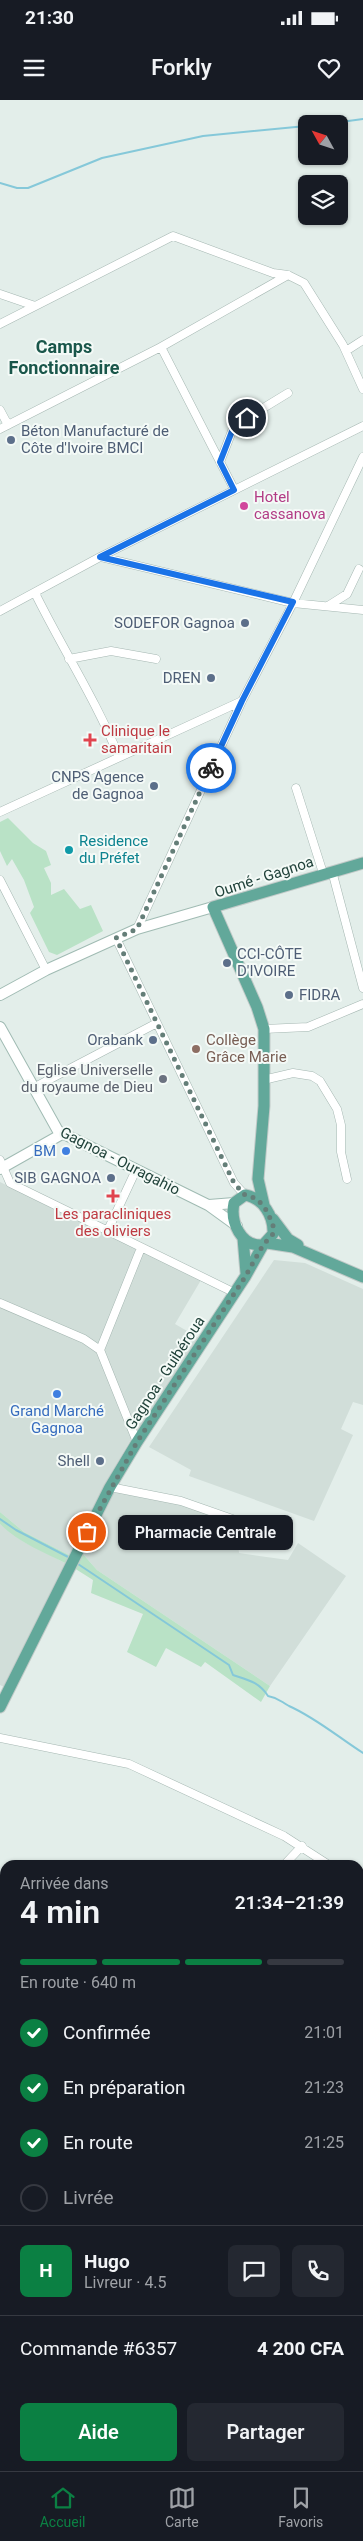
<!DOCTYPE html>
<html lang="fr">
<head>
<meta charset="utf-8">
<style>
	body { margin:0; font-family:Roboto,sans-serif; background:#242831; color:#f1f3f6; height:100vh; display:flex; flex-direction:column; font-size:19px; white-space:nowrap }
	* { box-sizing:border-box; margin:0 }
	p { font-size:16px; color:#9ea1a6 }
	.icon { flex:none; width:28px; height:28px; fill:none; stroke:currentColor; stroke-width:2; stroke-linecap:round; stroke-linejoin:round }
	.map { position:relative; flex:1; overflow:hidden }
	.drawer { position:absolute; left:0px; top:1760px; width:364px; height:611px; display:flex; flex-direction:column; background:#171b24; border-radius:15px 15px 0 0; box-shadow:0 1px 4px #0004 }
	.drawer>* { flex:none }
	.needle { width:32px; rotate:310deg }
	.buttons { position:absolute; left:298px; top:15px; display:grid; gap:10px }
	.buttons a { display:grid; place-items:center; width:50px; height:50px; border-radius:8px; background:#171b24; box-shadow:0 1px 4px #0004; font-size:25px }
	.pin { position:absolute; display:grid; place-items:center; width:42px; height:42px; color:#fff; margin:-21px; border:2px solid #fff; border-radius:50%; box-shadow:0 1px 5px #0007 }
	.courier { position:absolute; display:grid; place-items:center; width:50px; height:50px; margin:-25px; border:4px solid #1a73e8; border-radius:50%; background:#fff; color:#222; box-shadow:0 1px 6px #0007 }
	.bubble { position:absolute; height:35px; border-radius:8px; background:#171b24; box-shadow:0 1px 4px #0004; font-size:16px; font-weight:600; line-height:35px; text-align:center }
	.summary em { font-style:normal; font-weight:600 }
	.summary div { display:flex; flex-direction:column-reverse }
	.summary { display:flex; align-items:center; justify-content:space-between; height:85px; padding:0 20px }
	h1 { font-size:32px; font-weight:600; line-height:38px }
	.bar { display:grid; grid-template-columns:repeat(4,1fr); gap:8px 5px; align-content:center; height:60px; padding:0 20px }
	.bar i { height:6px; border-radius:4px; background:#363941 }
	.bar .on { background:#0b8043 }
	.bar p { grid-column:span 4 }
	.line { display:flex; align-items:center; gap:12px; padding:0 20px; border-top:1px solid #363941 }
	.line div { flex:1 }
	.round { display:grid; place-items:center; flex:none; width:52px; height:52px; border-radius:8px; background:#242831 }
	ol { padding:0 20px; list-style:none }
	li { display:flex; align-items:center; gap:15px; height:55px }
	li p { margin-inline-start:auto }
	li .icon { padding:5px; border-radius:50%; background:#0b8043; color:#fff; stroke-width:4 }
	li:last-child { color:#9ea1a6 }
	li i { width:28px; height:28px; border:2px solid #363941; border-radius:50% }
	.primary-button { display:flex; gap:10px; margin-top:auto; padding:10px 20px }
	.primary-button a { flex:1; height:58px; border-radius:8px; background:#0b8043; color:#fff; font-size:20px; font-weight:600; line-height:58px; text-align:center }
	.primary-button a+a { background:#242831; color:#f1f3f6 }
	.status { display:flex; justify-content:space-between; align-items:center; height:35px; padding:0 25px; background:#171b24; direction:ltr }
	.status svg { height:14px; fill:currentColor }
	header { display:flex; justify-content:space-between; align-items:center; height:65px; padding:0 20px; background:#171b24; font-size:22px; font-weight:600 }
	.dock { display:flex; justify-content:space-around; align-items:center; height:70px; border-top:1px solid #363941; background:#171b24; font-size:14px; color:#9ea1a6 }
	.dock a { display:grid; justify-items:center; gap:2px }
	.dock .on { color:#0b8043 }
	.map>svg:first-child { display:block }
</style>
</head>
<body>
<div class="status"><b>21:30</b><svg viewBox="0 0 49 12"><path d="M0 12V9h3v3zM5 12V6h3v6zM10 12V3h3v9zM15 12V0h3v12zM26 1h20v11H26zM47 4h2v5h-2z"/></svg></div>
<header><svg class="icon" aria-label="menu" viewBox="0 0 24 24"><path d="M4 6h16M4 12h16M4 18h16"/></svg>Forkly<svg class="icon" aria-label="heart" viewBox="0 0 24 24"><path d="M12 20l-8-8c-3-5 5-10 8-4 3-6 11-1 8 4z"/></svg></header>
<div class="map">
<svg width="363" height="2371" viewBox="0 0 363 2371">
	<rect width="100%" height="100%" fill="#e3eeea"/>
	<path fill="#d1ded9" d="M0 1082 201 1180 175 1224 201 1239 131 1339 107 1380 71 1456 24 1432 0 1412Z
		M274 1160 305 1163 363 1189V1305L353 1302 341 1329 353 1335 314 1421 189 1376 191 1370 149 1347Z
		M113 1391 186 1405 236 1426 239 1453 288 1460 298 1443 346 1476 270 1586 97 1470 82 1453Z
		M0 1424 24 1442 69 1465 4 1587 0 1585Z"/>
	<path fill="#b9e2c6" d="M8 718 33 743 46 751 51 765 44 768 51 783V795L64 789 80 809 91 805 103 831 57 855 49 852 30 813 34 807 24 780 12 759 7 766 0 751V722Z
		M0 1412 24 1432 71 1456 69 1465C46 1453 19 1443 0 1424Z
		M82 1453 97 1470 270 1586 261 1602 205 1562 201 1567 166 1548 156 1567 127 1552 143 1514 91 1493 93 1480 74 1468Z"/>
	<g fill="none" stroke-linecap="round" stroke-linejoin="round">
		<path stroke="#85c8d9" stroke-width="2" d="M326 24 363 19
			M0 83 17 88H28L102 58 203 36 306 26
			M0 1419 16 1430 70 1458
			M78 1464 229 1565 233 1575C248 1580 259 1582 268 1596 279 1598 280 1601 289 1606 316 1618 338 1637 363 1653"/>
		<g stroke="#a5b7b2" stroke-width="9">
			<path id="street" d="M0 194 35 206
				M0 224 173 136 273 173 288 175 304 183 343 245 363 289
				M161 247 234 389
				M346 251 363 240
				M0 310 8 325
				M0 329 161 247 288 175
				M220 362 234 326 288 293
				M101 457 293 503 363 510
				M35 493C62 548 96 600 119 657
				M328 506 347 494 359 469
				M0 511 100 457 363 326
				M69 559 111 551 156 559
				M296 688 323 773
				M0 712 242 601
				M332 771 363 888
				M0 780 46 870
				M137 829 242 601 293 503 363 357
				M116 838 234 1083 245 1095
				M264 929 308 927 363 904
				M263 980 293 973 312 976 320 981 337 1009 341 1025V1052L347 1079
				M33 988 157 923
				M0 1060 10 1083 235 1193
				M108 1130 136 1070
				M0 1203 84 1239 100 1250 137 1342
				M100 1250 141 1148
				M110 1387 181 1401 275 1434
				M0 1638 129 1664 284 1736 329 1765
				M284 1765 302 1746
				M359 1792 363 1797
				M0 1800 5 1860
				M359 1898 363 1897
				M359 2008H363
				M359 2129 363 2124
				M358 2371 363 2368"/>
		</g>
		<g stroke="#a0bbb3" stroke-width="12">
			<path id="secondary" d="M0 895 46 870 137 829 213 807
				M0 927 58 1031 208 1105 237 1126
				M0 1069 62 1034
				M209 1105 234 1103"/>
		</g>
		<g stroke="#c1cac8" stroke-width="13">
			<path id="primary" d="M245 1095C263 1098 274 1116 273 1134L263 1145C241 1147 230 1122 234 1103Z
				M264 1105 258 1079 264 1006V929L257 907 213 807 363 763
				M273 1119 288 1139 298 1145
				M243 1138 246 1173
				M267 1143 293 1147 363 1177
				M0 1607 110 1387 137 1342 245 1177 263 1145"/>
		</g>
		<use href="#street" stroke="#fff" stroke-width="8"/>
		<use href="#secondary" stroke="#fff" stroke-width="10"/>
		<use href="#primary" stroke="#62a89a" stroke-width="11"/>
	</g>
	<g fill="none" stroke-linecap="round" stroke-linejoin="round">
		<path stroke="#647e78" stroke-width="5" stroke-dasharray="0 9" d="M87 1432 137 1342 245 1177 263 1145 273 1134V1124L264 1106 255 1098 245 1095 234 1083 116 838 137 829 211 668"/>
		<path stroke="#1a73e8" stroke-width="6" d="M211 668 242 601 293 502 100 457 234 390 220 362 234 326 247 318"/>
	</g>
	<g fill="#5c6f8a" stroke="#f4faf7" stroke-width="2">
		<circle cx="11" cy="340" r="5"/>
		<circle cx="245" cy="523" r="5"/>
		<circle cx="211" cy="578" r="5"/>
		<circle cx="154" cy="686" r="5"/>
		<circle cx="227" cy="863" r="5"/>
		<circle cx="289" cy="895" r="5"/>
		<circle cx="153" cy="940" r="5"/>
		<circle cx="111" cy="1078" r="5"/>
		<circle cx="100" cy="1361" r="5"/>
	</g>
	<circle fill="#d1479c" stroke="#f4faf7" stroke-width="2" cx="244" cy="406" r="5"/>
	<g fill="#e0444e" stroke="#f4faf7" stroke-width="2">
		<path d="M87.5 632.5h5v5h5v5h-5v5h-5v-5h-5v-5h5z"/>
		<path d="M110.5 1088.5h5v5h5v5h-5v5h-5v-5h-5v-5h5z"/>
	</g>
	<circle fill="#0f9aa8" stroke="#f4faf7" stroke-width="2" cx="69" cy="750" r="5"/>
	<circle fill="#8d6e63" stroke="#f4faf7" stroke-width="2" cx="196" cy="949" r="5"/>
	<circle fill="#6b7280" stroke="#f4faf7" stroke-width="2" cx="163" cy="979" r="5"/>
	<g fill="#3f7fe0" stroke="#f4faf7" stroke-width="2">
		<circle cx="66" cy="1051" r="5"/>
		<circle cx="57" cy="1294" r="5"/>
	</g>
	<g text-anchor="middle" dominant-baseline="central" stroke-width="4" stroke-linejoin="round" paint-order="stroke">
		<g font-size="15" fill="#4e5e75" stroke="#f4faf7" text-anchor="end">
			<text x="21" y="331" text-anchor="start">Béton Manufacturé de<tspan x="21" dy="17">Côte d'Ivoire BMCI</tspan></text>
			<text x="235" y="523">SODEFOR Gagnoa</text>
			<text x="201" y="578">DREN</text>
			<text x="144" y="677">CNPS Agence<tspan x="144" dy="17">de Gagnoa</tspan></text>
			<text x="237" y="854" text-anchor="start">CCI-CÔTE<tspan x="237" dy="17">D'IVOIRE</tspan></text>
			<text x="299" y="895" text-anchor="start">FIDRA</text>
			<text x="143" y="940">Orabank</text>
			<text x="101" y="1078">SIB GAGNOA</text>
			<text x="90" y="1361">Shell</text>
		</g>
		<g font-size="15" fill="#b23c85" stroke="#f4faf7" text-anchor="start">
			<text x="254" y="397">Hotel<tspan x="254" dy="17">cassanova</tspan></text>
		</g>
		<g font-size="15" fill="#be3a42" stroke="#f4faf7" text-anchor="start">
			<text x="101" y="631">Clinique le<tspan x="101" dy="17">samaritain</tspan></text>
			<text x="113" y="1114" text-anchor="middle">Les paracliniques<tspan x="113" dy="17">des oliviers</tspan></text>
		</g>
		<g font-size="15" fill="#0d838f" stroke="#f4faf7" text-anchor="start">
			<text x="79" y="741">Residence<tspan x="79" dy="17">du Préfet</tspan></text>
		</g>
		<g font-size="15" fill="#20423a" stroke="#f4faf7">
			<text transform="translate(264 777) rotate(-18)">Oumé - Gagnoa</text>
			<text transform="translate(120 1061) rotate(27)">Gagnoa - Ouragahio</text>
			<text transform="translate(165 1273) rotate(-57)">Gagnoa - Guibéroua</text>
		</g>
		<g font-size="15" fill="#785e54" stroke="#f4faf7" text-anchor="start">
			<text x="206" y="940">Collège<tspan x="206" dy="17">Grâce Marie</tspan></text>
		</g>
		<g font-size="15" fill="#5b616d" stroke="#f4faf7" text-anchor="end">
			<text x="153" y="970">Eglise Universelle<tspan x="153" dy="17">du royaume de Dieu</tspan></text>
		</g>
		<g font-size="15" fill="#366cbe" stroke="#f4faf7" text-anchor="end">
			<text x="56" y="1051">BM</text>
			<text x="57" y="1311" text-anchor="middle">Grand Marché<tspan x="57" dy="17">Gagnoa</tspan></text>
		</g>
		<g font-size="18" font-weight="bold" fill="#19564a" stroke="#f4faf7">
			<text x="64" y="246">Camps<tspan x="64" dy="21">Fonctionnaire</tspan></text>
		</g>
	</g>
</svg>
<div class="buttons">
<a><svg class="needle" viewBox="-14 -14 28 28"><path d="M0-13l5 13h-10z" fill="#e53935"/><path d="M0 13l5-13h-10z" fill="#9ea1a6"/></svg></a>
<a><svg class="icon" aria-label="layers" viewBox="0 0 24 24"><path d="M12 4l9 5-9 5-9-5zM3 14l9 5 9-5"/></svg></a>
</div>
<div class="pin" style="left:87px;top:1432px;background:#ea580c"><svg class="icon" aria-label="bag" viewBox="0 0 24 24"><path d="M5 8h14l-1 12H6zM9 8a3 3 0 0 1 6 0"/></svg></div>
<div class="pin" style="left:247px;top:318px;background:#1f2937"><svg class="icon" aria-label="home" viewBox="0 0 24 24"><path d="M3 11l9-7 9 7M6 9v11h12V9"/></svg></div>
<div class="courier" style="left:211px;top:668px"><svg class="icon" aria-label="bike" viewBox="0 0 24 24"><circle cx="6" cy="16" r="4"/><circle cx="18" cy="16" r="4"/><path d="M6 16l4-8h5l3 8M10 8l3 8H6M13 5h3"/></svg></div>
<div class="bubble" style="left:118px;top:1415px;width:175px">Pharmacie Centrale</div>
<section class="drawer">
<div class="summary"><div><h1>4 min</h1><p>Arrivée dans</p></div><em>21:34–21:39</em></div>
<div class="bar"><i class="on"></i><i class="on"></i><i class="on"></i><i></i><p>En route · 640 m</p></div>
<ol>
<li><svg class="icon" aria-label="check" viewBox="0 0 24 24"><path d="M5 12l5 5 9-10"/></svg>Confirmée<p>21:01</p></li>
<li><svg class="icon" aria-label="check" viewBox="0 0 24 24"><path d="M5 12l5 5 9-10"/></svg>En préparation<p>21:23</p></li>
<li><svg class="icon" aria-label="check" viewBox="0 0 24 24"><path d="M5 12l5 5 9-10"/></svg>En route<p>21:25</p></li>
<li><i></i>Livrée</li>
</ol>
<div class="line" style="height:90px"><b class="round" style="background:#0b8043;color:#fff">H</b><div><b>Hugo</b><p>Livreur · 4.5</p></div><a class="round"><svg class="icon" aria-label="chat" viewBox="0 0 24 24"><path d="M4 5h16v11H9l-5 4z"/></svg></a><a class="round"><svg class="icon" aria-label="phone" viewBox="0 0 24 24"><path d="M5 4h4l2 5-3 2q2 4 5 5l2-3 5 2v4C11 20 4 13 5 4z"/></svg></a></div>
<div class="line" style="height:65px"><div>Commande #6357</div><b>4 200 CFA</b></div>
<div class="primary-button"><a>Aide</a><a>Partager</a></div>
</section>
</div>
<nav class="dock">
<a class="on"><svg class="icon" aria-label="home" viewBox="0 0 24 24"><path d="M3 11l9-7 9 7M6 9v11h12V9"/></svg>Accueil</a>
<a><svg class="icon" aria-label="map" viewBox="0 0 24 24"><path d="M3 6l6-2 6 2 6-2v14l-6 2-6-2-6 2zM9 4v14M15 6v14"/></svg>Carte</a>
<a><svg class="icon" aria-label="saved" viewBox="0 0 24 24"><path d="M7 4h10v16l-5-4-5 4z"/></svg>Favoris</a>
</nav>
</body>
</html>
